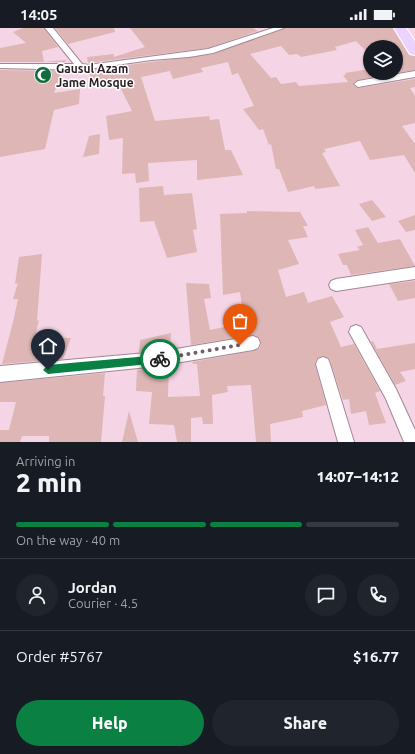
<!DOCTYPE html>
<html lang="en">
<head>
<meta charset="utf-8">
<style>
	body { margin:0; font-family:Ubuntu,sans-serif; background:#20242c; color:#f1f3f6; height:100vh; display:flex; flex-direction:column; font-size:15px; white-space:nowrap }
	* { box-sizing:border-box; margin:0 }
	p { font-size:13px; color:#9ea1a6 }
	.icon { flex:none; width:22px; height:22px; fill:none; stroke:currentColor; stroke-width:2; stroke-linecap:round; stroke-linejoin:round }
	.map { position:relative; height:414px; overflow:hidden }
	.sheet { display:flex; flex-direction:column; background:#171b24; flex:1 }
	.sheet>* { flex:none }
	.fabs { position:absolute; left:363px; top:12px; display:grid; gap:8px }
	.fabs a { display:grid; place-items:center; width:40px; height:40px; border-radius:50%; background:#171b24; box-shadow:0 1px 3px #0004; font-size:20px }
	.pin { position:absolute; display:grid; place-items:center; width:34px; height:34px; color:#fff; margin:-41px -17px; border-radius:50% 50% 50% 0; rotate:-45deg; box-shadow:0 0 4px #0007 }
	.pin .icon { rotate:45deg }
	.courier { position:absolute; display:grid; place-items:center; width:40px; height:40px; margin:-20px; border:3px solid #0b8043; border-radius:50%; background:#fff; color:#222; box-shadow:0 1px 5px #0007 }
	.head em { font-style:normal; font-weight:800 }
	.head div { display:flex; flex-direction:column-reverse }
	.head { display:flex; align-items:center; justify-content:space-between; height:68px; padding:0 16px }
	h1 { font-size:26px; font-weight:800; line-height:30px }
	.bar { display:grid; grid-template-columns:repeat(4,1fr); gap:6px 4px; align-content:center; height:48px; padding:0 16px }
	.bar i { height:5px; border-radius:3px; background:#363941 }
	.bar .current { background:#0b8043 }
	.bar p { grid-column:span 4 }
	.line { display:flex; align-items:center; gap:10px; padding:0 16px; border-top:1px solid #363941 }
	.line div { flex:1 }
	.round { display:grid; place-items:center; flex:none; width:42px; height:42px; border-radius:21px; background:#20242c }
	.action { display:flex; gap:8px; margin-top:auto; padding:8px 16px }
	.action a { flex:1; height:46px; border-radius:24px; background:#0b8043; color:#fff; font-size:16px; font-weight:800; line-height:46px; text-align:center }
	.action a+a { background:#20242c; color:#f1f3f6 }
	.status { display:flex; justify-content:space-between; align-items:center; height:28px; padding:0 20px; background:#171b24; direction:ltr }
	.status svg { height:11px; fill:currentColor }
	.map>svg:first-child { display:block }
</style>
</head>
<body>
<div class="status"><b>14:05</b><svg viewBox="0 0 49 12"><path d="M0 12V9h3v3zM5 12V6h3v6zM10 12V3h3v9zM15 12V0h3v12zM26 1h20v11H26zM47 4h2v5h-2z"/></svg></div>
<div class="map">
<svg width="415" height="414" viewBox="0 0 415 414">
	<rect width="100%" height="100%" fill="#f5d5e5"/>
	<path fill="#ddb6b5" d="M23 0H44L58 19 42 23 44 34 66 32 65 34H0V20L26 15 13 4Z
		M55 0H114L115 4 68 16Z
		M130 0H253L258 3 208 20 88 35 87 29 114 26V29L145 19Z
		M285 0H393L409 27 415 28V42L396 45V19H370V27L356 13 335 19 337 22 301 29 297 26 289 27 281 18 250 26 271 50 276 49 281 56 296 54 299 58 348 54 343 47H346L345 45 370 41V45H395L358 52 353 55V57L358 60 415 51V59L410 60 415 68V95L402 98 415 116V145L404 127 370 132 360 113 324 121 326 124 322 125 340 158 315 161 314 158 288 164 279 141H276L271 116 269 117 263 101 259 102 243 81 254 78 238 45 232 47 228 34 201 40 203 44 173 51 170 43 141 49 155 93 209 88 210 92 219 91 225 122H231L243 147 197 152V132L148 135 149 153 136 155 135 145 122 146 123 110 109 112 106 88 132 83 116 51 102 53 101 51 91 52 89 42 213 26Z
		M0 42 62 43 54 65 80 61 79 76 54 82 45 121 0 129Z
		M100 106 99 126 83 129 89 108Z
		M163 158 164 167 192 165 197 201 193 202 197 224 167 230 154 193 140 194 139 160Z
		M372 172 386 189 372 193 359 176Z
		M247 183 300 184 308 198H303L308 209 288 212 299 236 278 242 286 269 304 264 308 275 332 268 344 289 330 294 341 319 354 316 380 363 375 365 386 395 369 397 366 383 351 386 349 371 343 372 329 330 322 328 317 330 315 336 326 377 302 383 303 389 270 396 271 414H256L251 357 227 358 228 364 212 367 213 396H203L202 389 191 390V414H177L174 397 149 396 152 364 136 363 137 342 169 338 168 369 200 368 197 336H193L192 334 253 323 259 321 261 316 259 309 253 307 191 317 186 255 209 256 211 270 204 271 210 302 244 295 240 264 223 267 220 186 247 185Z
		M415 187V202L406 204 398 193Z
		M368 199 378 215 400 211 415 238 351 247 347 237H343L338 226 360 222 357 219 363 217 355 202Z
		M42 226 37 293 39 292 35 309 71 310 63 331 2 336 13 294 18 271H13L18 255 15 256 19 229Z
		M415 253V270L398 273 389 256Z
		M171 305 170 320 139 324 140 312Z
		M373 313 377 321 415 315V341L400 344 406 353 395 357 371 314Z
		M105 345 103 368H105L101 414H49V408H22L20 414H0V402H9L16 374H0V355Z
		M129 383 138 414H122Z"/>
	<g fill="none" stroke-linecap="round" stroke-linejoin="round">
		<g stroke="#a38695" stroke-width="2">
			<path id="street" d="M45 0H53L82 36 88 37 208 21 273 0H284L213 25 189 29 151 32 81 42 0 40V36H74Z
				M415 43V49L358 59 354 56 358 53Z
				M415 239V251L336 263 331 261 329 257 331 253 336 251Z
				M356 297 361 299 396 361 415 402V414H404L386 371 349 304 351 299Z
				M253 308 258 310 260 315 258 320 253 322 158 338 0 354V338L158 324Z
				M323 329 328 331 330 336 354 414H338L316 336 318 331Z"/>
		</g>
		<g stroke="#fff" stroke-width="2">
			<path id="primary" d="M394 0H406L415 13V27L410 26Z"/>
		</g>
		<use href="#street" fill="#fff" fill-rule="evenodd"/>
		<use href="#primary" fill="#ecd2fc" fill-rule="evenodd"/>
	</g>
	<path fill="#0b8043" d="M160 327 164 331 160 335 48 346 43 342 48 337Z"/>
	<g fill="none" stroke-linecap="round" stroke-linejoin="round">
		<path stroke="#705e68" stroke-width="4" stroke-dasharray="0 7.2" d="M160 331 240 317"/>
	</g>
	<defs>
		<g id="mosque-disc" transform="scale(0.9)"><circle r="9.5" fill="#126b3f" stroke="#fff"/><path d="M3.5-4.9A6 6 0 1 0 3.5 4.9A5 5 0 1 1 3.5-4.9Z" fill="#fff"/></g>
	</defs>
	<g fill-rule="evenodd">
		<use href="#mosque-disc" x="43" y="47"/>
	</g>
	<g text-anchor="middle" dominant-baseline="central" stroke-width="3" stroke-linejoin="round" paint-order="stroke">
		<g font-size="12" font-weight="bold" fill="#291e24" stroke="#fff" text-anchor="start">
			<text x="56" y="40">Gausul Azam<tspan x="56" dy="14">Jame Mosque</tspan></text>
		</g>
	</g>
</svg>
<div class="fabs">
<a><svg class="icon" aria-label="layers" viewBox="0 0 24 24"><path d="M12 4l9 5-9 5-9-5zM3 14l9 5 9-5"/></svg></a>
</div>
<div class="pin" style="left:240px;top:317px;background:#ea580c"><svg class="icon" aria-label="bag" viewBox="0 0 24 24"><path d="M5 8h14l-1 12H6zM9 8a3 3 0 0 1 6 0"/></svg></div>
<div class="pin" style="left:48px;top:342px;background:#1f2937"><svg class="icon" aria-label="home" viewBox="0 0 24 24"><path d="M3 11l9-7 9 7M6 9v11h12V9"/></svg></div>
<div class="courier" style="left:160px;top:331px"><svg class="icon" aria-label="bike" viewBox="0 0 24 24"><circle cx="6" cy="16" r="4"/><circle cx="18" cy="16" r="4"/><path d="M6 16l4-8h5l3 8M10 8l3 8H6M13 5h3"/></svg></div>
</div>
<section class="sheet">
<div class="head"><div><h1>2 min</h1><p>Arriving in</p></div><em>14:07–14:12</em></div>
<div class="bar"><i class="current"></i><i class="current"></i><i class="current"></i><i></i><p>On the way · 40 m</p></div>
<div class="line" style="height:72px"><a class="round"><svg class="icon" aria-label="person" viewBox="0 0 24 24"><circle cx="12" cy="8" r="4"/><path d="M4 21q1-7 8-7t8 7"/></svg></a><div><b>Jordan</b><p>Courier · 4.5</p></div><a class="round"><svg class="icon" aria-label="chat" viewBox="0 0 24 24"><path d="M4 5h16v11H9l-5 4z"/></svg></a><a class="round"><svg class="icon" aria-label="phone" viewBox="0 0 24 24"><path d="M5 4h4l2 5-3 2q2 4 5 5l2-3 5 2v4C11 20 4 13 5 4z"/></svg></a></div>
<div class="line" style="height:52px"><div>Order #5767</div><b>$16.77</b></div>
<div class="action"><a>Help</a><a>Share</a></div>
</section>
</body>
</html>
